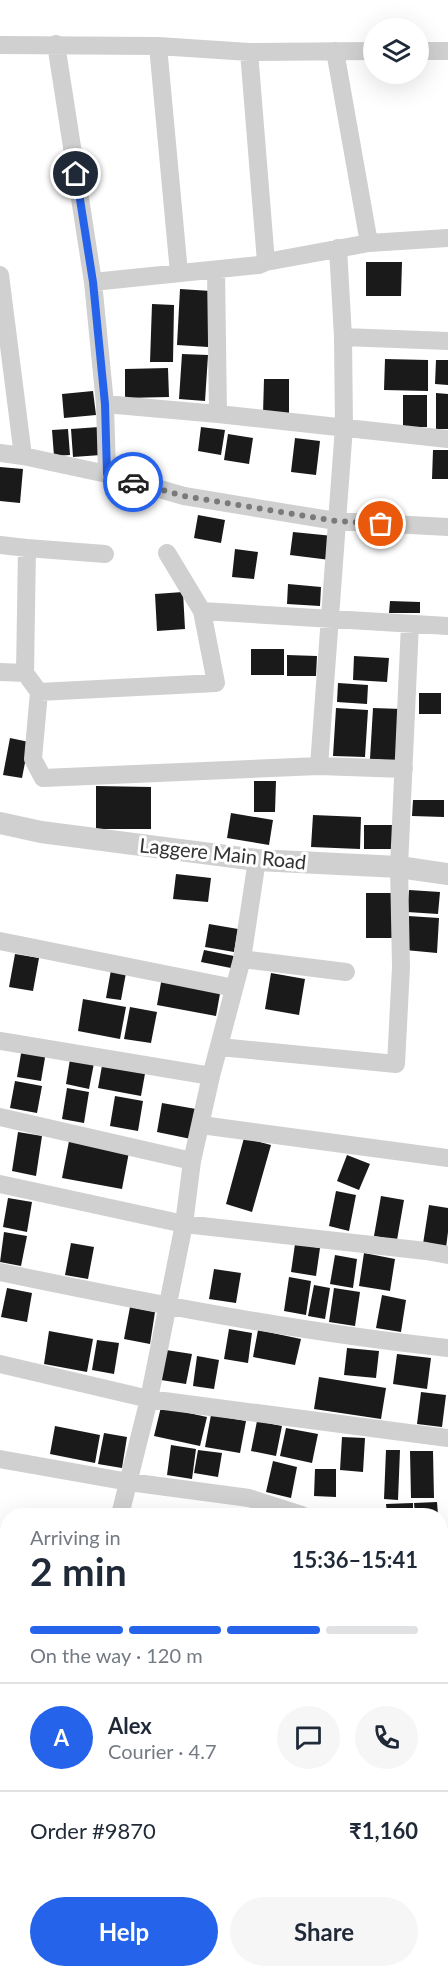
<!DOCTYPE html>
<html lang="en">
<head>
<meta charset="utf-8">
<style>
	body { margin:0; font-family:Lato,sans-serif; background:#f6f6f7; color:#1f2937; height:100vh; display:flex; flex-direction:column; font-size:22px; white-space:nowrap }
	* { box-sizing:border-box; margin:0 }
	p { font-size:20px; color:#747a83 }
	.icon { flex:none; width:33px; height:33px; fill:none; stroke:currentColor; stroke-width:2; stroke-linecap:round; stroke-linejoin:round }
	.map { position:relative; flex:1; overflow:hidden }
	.sheet { position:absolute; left:0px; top:1508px; width:448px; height:470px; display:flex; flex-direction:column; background:#fff; border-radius:24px 24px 0 0; box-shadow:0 6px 24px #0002 }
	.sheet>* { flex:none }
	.tools { position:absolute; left:363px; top:18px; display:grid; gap:12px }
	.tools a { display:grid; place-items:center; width:66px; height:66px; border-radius:50%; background:#fff; box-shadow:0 6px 24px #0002; font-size:30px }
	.pin { position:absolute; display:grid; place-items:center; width:51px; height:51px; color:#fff; margin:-26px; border:3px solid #fff; border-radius:50%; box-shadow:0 2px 6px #0007 }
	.courier { position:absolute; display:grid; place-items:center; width:60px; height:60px; margin:-30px; border:4px solid #2563eb; border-radius:50%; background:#fff; color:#222; box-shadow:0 2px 8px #0007 }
	.overview em { font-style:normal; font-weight:700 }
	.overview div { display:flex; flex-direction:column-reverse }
	.overview { display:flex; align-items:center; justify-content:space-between; height:102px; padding:0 30px }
	h1 { font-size:39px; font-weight:700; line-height:45px }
	.bar { display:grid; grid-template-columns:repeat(4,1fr); gap:9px 6px; align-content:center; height:72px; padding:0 30px }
	.bar i { height:8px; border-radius:4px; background:#e0e1e3 }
	.bar .on { background:#2563eb }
	.bar p { grid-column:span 4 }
	.line { display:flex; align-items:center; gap:15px; padding:0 30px; border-top:2px solid #e0e1e3 }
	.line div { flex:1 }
	.round { display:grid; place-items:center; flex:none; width:63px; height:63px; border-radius:32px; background:#f6f6f7 }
	.primary-button { display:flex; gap:12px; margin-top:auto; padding:12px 30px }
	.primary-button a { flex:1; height:69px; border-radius:36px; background:#2563eb; color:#fff; font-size:24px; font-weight:700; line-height:69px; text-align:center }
	.primary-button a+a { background:#f6f6f7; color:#1f2937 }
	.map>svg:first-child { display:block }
</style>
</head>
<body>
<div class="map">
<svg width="448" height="1976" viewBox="0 0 448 1976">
	<rect width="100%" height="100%" fill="#fff"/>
	<path fill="#1a1a1a" d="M366 262H402L401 296H366Z
		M180 289 211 291 208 347 177 345Z
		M152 304 174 305 173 362H150Z
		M182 354 208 355 205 401 179 399Z
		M385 359 428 360V391L384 390Z
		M436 360H448V385L435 384Z
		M168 368 169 397 125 398V369Z
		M264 379H289V414H263Z
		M93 391 96 415 64 418 62 394Z
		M436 393 448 394V429H436Z
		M403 395H427V427H403Z
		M99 427 101 455 73 457 71 429Z
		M201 427 225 430 221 455 198 451Z
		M68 429 70 455 54 456 52 430Z
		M228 434 253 438 249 464 224 460Z
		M295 438 320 441 316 475 291 472Z
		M433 450H448V479H432Z
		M0 467 23 469 20 503 0 501Z
		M198 515 225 520 221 543 194 538Z
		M293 532 333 536 330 560 290 555Z
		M235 549 258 552 254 579 232 577Z
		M288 584 321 587 320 606 287 604Z
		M183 592 185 629 157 631 155 594Z
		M390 601 420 602V613H389Z
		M251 649H284V675H251Z
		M287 655 317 656 316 676H287Z
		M354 656 389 658 387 682 353 680Z
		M338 683 368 685 367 704 337 702Z
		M419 693H441V714H419Z
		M336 708 368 710 365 757 333 756Z
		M373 708 402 709 399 761 370 759Z
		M10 738 29 742 22 778 3 775Z
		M254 781H276L275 812H254Z
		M96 786 151 787V829H96Z
		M413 800H444V817L412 816Z
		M231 813 273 820 269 845 227 838Z
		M313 815 361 817 360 849 311 847Z
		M364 825H395V849H364Z
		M176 874 211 878 208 902 173 899Z
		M409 890 440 892 438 914 407 912Z
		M366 893H395L396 938H366Z
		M408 916 439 918 437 953 405 950Z
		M209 924 238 929 234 952 205 947Z
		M204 950 234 956 231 968 201 962Z
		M15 954 39 958 33 991 9 987Z
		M111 970 126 973 121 1000 106 998Z
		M271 973 305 979 299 1015 265 1009Z
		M162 977 221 988 216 1016 157 1005Z
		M83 999 126 1007 120 1039 78 1031Z
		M130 1007 157 1012 151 1043 124 1039Z
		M22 1048 46 1052 41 1081 17 1077Z
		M71 1053 95 1058 89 1089 66 1084Z
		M103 1060 146 1068 141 1096 98 1088Z
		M15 1081 42 1086 37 1113 10 1108Z
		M67 1088 89 1092 84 1123 62 1119Z
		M115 1096 143 1101 138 1131 110 1126Z
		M162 1103 196 1109 191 1139 157 1132Z
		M18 1132 42 1136 36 1176 12 1171Z
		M244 1138 271 1145 252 1212 226 1204Z
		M69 1141 129 1152 122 1189 62 1178Z
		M347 1155 370 1164 359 1190 337 1181Z
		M336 1191 356 1195 349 1231 329 1226Z
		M381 1196 404 1200 397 1240 374 1236Z
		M8 1198 32 1202 27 1232 3 1227Z
		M429 1205 448 1208V1232L446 1248 423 1244Z
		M4 1232 27 1236 21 1266 0 1262Z
		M71 1243 94 1247 88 1279 65 1275Z
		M295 1244 320 1248 316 1276 291 1272Z
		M364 1253 395 1259 390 1291 359 1286Z
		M335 1255 357 1259 353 1288 330 1284Z
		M214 1269 241 1273 236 1303 209 1299Z
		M289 1277 311 1281 306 1315 284 1311Z
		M314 1285 330 1288 325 1319 308 1316Z
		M7 1288 32 1293 27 1322 1 1317Z
		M334 1288 360 1292 355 1326 329 1322Z
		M382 1295 406 1300 401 1332 376 1328Z
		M130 1307 155 1312 150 1344 124 1339Z
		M229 1329 252 1333 248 1363 224 1359Z
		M258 1330 301 1339 295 1365 253 1357Z
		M49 1331 93 1339 87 1372 44 1364Z
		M97 1340 119 1343 114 1374 92 1370Z
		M347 1348 379 1351 376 1378 344 1375Z
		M166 1350 192 1354 186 1384 161 1380Z
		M397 1354 431 1358 427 1389 393 1384Z
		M197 1356 219 1360 214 1389 193 1386Z
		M319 1377 386 1388 381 1419 314 1409Z
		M421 1392 446 1395 442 1427 417 1424Z
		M161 1407 207 1417 200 1446 154 1436Z
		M211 1415 246 1421 240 1453 205 1447Z
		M257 1421 282 1426 276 1456 251 1451Z
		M55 1426 100 1435 95 1463 50 1454Z
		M286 1428 318 1434 312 1463 280 1456Z
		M104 1433 127 1437 122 1468 98 1464Z
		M342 1437 365 1438 363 1472 340 1470Z
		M171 1445 196 1449 192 1479 167 1475Z
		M198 1450 222 1453 218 1477 194 1473Z
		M386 1450H400L398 1500 384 1499Z
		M410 1451H433L434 1498H411Z
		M273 1461 297 1467 291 1498 266 1492Z
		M315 1469H336V1497L314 1496Z
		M437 1502 438 1515H415L414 1503Z
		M413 1503V1515H387L386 1504Z
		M0 1556 8 1558V1578L5 1591 0 1590Z
		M448 1792V1824L441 1821V1811Z
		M448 1856V1898L447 1901 441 1899V1875Z
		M448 1948V1972L441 1969Z
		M118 1970H135L151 1976H115Z
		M152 1970H179L177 1976H169Z"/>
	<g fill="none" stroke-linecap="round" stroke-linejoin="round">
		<path stroke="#d0d0d0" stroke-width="18" d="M56 44 93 282 105 404 107 474
			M0 45 158 46 249 52 374 51
			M158 46 179 273
			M335 51 369 243
			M418 51H448
			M249 52 266 262
			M216 270 218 414 448 439
			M0 275 23 456
			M93 282 259 265 266 262 369 243 448 238
			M343 337 448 341
			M105 404 218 414
			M0 453 23 456 107 474 184 496 336 521 448 527
			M0 545 27 548 25 673 0 672
			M27 548 105 554
			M167 553 202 611
			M25 673 39 692 33 759 43 778 319 766 404 769
			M39 692 216 683 202 611 448 626
			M319 766 344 427 343 337 338 248
			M0 941 234 988
			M242 959 346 972
			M0 1041 211 1076
			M219 1047 396 1064 401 967 399 867 410 624
			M0 1117 192 1161
			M201 1125 448 1158
			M0 1184 184 1224 426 1251 448 1255
			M0 1272C148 1303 297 1332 448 1348
			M0 1364 149 1399 448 1438
			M0 1459 129 1482 249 1498 302 1515
			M120 1515 149 1399 184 1224 192 1161 211 1076 242 959 257 860
			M441 1541 448 1542
			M0 1551 8 1552
			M0 1644 8 1646
			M441 1651 448 1653
			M441 1742 448 1745
			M441 1836 448 1839
			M441 1908 448 1910
			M0 1952 8 1932
			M88 1976 91 1970
			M185 1976 188 1970
			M280 1976 282 1970
			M383 1976 386 1970"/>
		<path stroke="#d0d0d0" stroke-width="22" d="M0 823 41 832 257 860 399 867 448 874"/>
	</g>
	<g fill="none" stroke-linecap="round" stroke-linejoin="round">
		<path stroke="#7a7a7a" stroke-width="6" stroke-dasharray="0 10.8" d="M133 482 184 496 336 521 381 524"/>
		<path stroke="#2563eb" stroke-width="8" d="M76 174 93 282 105 404 107 474 133 482"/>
	</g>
	<g text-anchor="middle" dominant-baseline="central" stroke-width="6" stroke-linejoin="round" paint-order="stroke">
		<g font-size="20" fill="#333" stroke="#fff">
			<text transform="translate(223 853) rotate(6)">Laggere Main Road</text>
		</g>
	</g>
</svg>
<div class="tools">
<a><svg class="icon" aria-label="layers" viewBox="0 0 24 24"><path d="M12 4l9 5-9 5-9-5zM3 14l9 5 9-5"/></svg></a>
</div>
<div class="pin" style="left:381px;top:524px;background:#ea580c"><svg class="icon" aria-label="bag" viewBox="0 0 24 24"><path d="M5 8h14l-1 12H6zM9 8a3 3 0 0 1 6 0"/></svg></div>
<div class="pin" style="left:76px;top:174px;background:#1f2937"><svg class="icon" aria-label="home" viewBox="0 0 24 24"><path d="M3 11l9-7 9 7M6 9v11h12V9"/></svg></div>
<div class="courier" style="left:133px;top:482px"><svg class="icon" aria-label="car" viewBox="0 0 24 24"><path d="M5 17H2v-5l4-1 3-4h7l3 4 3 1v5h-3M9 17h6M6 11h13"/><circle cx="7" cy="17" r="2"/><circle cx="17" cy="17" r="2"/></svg></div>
<section class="sheet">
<div class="overview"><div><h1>2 min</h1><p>Arriving in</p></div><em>15:36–15:41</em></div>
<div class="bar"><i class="on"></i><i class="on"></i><i class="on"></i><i></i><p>On the way · 120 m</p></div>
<div class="line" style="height:108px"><b class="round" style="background:#2563eb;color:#fff">A</b><div><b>Alex</b><p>Courier · 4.7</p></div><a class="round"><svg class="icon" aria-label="chat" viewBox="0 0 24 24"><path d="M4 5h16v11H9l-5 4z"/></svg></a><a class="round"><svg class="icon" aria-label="phone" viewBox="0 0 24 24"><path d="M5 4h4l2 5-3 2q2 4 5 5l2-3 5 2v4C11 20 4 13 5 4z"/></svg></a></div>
<div class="line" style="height:78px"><div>Order #9870</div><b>₹1,160</b></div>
<div class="primary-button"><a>Help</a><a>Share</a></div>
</section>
</div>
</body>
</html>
